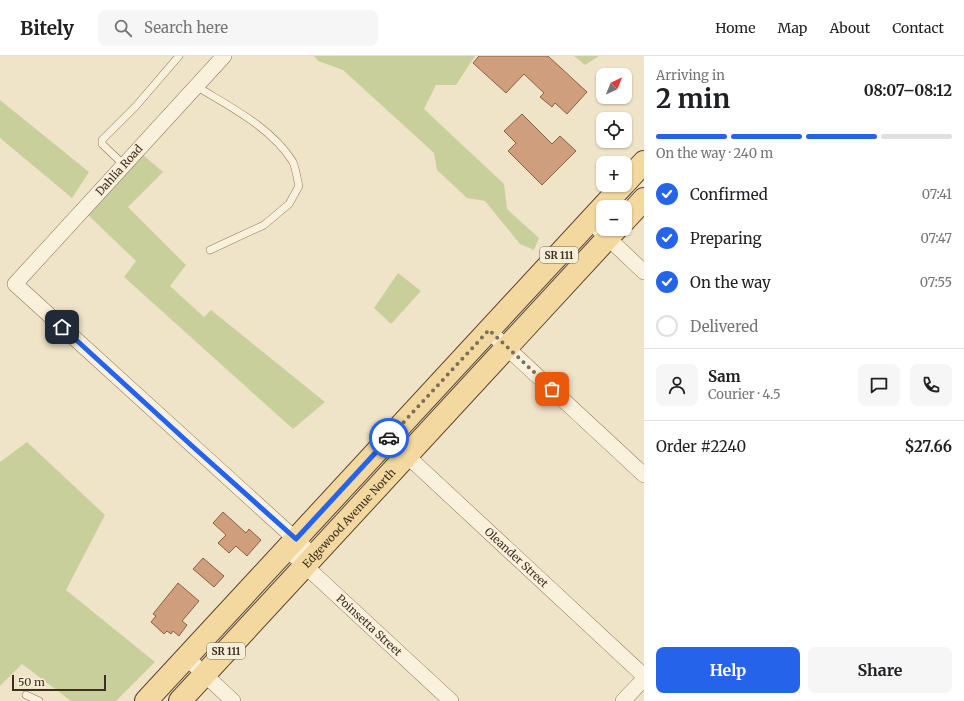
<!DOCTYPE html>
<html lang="en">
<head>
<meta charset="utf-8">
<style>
	body { margin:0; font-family:Merriweather,serif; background:#f6f6f6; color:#202124; height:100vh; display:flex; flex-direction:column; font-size:15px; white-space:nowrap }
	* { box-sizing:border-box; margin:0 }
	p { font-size:13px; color:#757577 }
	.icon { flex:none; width:22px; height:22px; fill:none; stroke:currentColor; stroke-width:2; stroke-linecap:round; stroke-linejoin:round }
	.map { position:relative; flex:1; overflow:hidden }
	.drawer { display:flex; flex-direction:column; background:#fff; width:320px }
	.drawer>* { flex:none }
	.needle { width:26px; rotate:43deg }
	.fabs { position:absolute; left:596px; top:12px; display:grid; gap:8px }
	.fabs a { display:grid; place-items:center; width:36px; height:36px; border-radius:8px; background:#fff; box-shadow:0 1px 3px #0004; font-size:20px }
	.scale { position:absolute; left:12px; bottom:10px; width:94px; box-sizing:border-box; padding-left:4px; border:2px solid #3d2e20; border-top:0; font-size:11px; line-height:14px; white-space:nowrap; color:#3d2e20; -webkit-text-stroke:3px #f7eed8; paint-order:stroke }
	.pin { position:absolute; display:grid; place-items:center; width:34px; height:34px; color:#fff; margin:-17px; border-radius:8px; box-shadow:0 2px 6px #0006 }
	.courier { position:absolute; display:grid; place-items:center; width:40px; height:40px; margin:-20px; border:3px solid #2563eb; border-radius:50%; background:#fff; color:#222; box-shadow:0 1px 5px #0007 }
	.overview em { font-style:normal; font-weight:700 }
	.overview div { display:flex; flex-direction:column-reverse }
	.overview { display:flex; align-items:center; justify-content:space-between; height:68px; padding:0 12px }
	h1 { font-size:26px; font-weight:700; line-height:30px }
	.bar { display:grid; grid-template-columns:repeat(4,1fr); gap:6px 4px; align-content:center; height:48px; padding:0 12px }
	.bar i { height:5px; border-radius:3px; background:#e0e0e0 }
	.bar .on { background:#2563eb }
	.bar p { grid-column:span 4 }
	.line { display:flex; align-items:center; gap:10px; padding:0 12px; border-top:1px solid #e0e0e0 }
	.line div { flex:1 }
	.round { display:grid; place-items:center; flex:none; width:42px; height:42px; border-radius:8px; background:#f6f6f6 }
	ol { padding:0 12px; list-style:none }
	li { display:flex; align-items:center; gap:12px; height:44px }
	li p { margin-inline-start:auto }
	li .icon { padding:4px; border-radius:50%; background:#2563eb; color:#fff; stroke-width:4 }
	li:last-child { color:#757577 }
	li i { width:22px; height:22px; border:2px solid #e0e0e0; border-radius:50% }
	.button { display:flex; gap:8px; margin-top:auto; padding:8px 12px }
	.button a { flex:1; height:46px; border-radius:8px; background:#2563eb; color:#fff; font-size:16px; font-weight:700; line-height:46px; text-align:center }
	.button a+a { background:#f6f6f6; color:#202124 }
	header { display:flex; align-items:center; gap:24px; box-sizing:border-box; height:56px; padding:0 20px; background:#fff; border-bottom:1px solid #e0e0e0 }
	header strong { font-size:19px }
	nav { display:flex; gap:22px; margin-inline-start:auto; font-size:14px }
	.search { width:280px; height:36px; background:#f6f6f6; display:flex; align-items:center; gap:10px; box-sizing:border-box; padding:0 14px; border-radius:8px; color:#757577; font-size:15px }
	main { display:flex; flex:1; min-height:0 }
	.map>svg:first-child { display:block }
</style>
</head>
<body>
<header>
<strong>Bitely</strong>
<div class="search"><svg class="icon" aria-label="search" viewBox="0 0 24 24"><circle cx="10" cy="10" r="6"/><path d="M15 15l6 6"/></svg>Search here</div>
<nav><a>Home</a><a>Map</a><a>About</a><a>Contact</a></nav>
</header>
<main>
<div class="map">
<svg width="644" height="645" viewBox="0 0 644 645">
	<rect width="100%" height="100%" fill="#f0e4c8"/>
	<path fill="#c9cf9b" d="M314 0H475L456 29H436L424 53 504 128 507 153 539 182 534 194 520 188 485 145 467 142 437 114 434 97 343 14 318 5Z
		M574 0H599L585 9Z
		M0 44 89 116 72 142 0 82Z
		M142 98 163 116 128 151 186 209 170 230 204 261 211 254 325 346 293 373 124 221 136 205 87 158Z
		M398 217 421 235 391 268 374 252Z
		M27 386 105 459 66 534 155 606 116 645H71L22 608 0 630V406Z"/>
	<path fill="#cf9f7d" stroke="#8d5f41" d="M479 0H548L587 36 567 58 555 47 552 51 540 41 544 37 524 18 506 37 473 7Z
		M522 58 552 88 560 80 576 95 542 129 508 95 516 87 504 75Z
		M223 456 246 477 249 473 261 484 247 500 236 490 229 497 218 487 226 479 213 467Z
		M203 502 224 520 214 531 193 513Z
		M178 527 199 545 182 565 187 569 179 580 173 575 171 578 167 575 164 578 151 566 156 560 153 558Z"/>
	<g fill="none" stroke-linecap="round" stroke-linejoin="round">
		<g stroke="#8d765c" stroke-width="8">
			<path id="service" d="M196 30C230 51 271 71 293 106 296 113 297 123 299 130L289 148 264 169 210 194
				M124 109 102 88V84L136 50 179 0
				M26 639 39 645"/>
		</g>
		<g stroke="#8d765c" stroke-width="16">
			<g id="minor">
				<path d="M224 0 15 228 314 500"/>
				<path d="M590 165 644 216"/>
				<path d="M489 275 644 419"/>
				<path id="s1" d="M389 383 644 620"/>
				<path id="s2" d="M287 493 451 645"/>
				<path d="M186 601 233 645"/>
				<path d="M623 645 644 623"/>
			</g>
		</g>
		<g stroke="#5b4430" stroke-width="24">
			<g id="primary">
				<path d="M625 127 644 106"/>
				<path d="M625 164 644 143"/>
				<path d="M146 645 623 129"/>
				<path id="s3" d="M180 645 616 173"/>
			</g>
		</g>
		<use href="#service" stroke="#faf1dc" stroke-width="7"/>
		<use href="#minor" stroke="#faf1dc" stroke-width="15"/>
		<use href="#primary" stroke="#f3d9a0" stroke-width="22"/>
	</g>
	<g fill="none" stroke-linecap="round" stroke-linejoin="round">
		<path stroke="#7c6e5b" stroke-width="4" stroke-dasharray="0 7.2" d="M389 382 489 274 552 333"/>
		<path stroke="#2563eb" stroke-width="5" d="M62 271 191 389 296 483 389 382"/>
	</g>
	<g text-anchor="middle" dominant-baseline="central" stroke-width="3" stroke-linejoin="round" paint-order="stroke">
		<g fill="#f7eed8" stroke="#756857" stroke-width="1">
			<rect x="540" y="191" width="38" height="16" rx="3"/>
			<rect x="207" y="587" width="38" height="16" rx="3"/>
		</g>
		<g font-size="10" font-weight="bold" fill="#3d2e20">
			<text x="559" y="199">SR 111</text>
			<text x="226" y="595">SR 111</text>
		</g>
		<g font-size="11" fill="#3d2e20" stroke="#f7eed8">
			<text transform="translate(119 114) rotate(-48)">Dahlia Road</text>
			<text stroke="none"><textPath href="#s3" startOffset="249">Edgewood Avenue North</textPath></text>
			<text stroke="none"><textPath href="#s1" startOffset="174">Oleander Street</textPath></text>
			<text stroke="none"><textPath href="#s2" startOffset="112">Poinsetta Street</textPath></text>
		</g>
	</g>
</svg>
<div class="fabs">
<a><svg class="needle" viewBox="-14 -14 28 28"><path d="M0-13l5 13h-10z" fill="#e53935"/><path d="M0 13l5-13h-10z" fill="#757577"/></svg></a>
<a><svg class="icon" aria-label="locate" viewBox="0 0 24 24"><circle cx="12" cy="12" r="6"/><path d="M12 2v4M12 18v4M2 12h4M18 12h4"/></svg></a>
<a>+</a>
<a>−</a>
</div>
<div class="scale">50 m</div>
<div class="pin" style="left:552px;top:333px;background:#ea580c"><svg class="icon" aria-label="bag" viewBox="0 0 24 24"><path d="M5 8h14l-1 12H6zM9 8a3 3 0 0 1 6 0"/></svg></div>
<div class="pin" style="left:62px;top:271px;background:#1f2937"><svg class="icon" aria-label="home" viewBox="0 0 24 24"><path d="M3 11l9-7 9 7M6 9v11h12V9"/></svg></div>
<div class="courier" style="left:389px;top:382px"><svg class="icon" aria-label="car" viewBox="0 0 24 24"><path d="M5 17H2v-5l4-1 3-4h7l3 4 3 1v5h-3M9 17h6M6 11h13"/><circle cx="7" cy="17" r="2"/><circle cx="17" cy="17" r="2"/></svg></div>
</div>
<section class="drawer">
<div class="overview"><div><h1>2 min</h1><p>Arriving in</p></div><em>08:07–08:12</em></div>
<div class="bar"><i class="on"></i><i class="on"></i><i class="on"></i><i></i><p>On the way · 240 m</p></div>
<ol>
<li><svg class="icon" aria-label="check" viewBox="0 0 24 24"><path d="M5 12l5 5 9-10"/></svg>Confirmed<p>07:41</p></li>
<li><svg class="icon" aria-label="check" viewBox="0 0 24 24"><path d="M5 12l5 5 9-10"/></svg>Preparing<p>07:47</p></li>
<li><svg class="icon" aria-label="check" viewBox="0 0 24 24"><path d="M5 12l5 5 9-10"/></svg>On the way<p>07:55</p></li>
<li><i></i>Delivered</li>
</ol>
<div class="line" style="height:72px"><a class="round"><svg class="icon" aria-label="person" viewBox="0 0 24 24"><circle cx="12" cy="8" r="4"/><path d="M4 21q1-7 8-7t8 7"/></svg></a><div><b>Sam</b><p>Courier · 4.5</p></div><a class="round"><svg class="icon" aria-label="chat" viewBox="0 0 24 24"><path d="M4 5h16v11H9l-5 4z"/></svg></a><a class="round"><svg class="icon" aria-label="phone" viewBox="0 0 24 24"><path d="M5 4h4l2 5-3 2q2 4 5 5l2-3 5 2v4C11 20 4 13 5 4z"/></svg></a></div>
<div class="line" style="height:52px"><div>Order #2240</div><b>$27.66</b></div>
<div class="button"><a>Help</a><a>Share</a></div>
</section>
</main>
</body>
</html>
